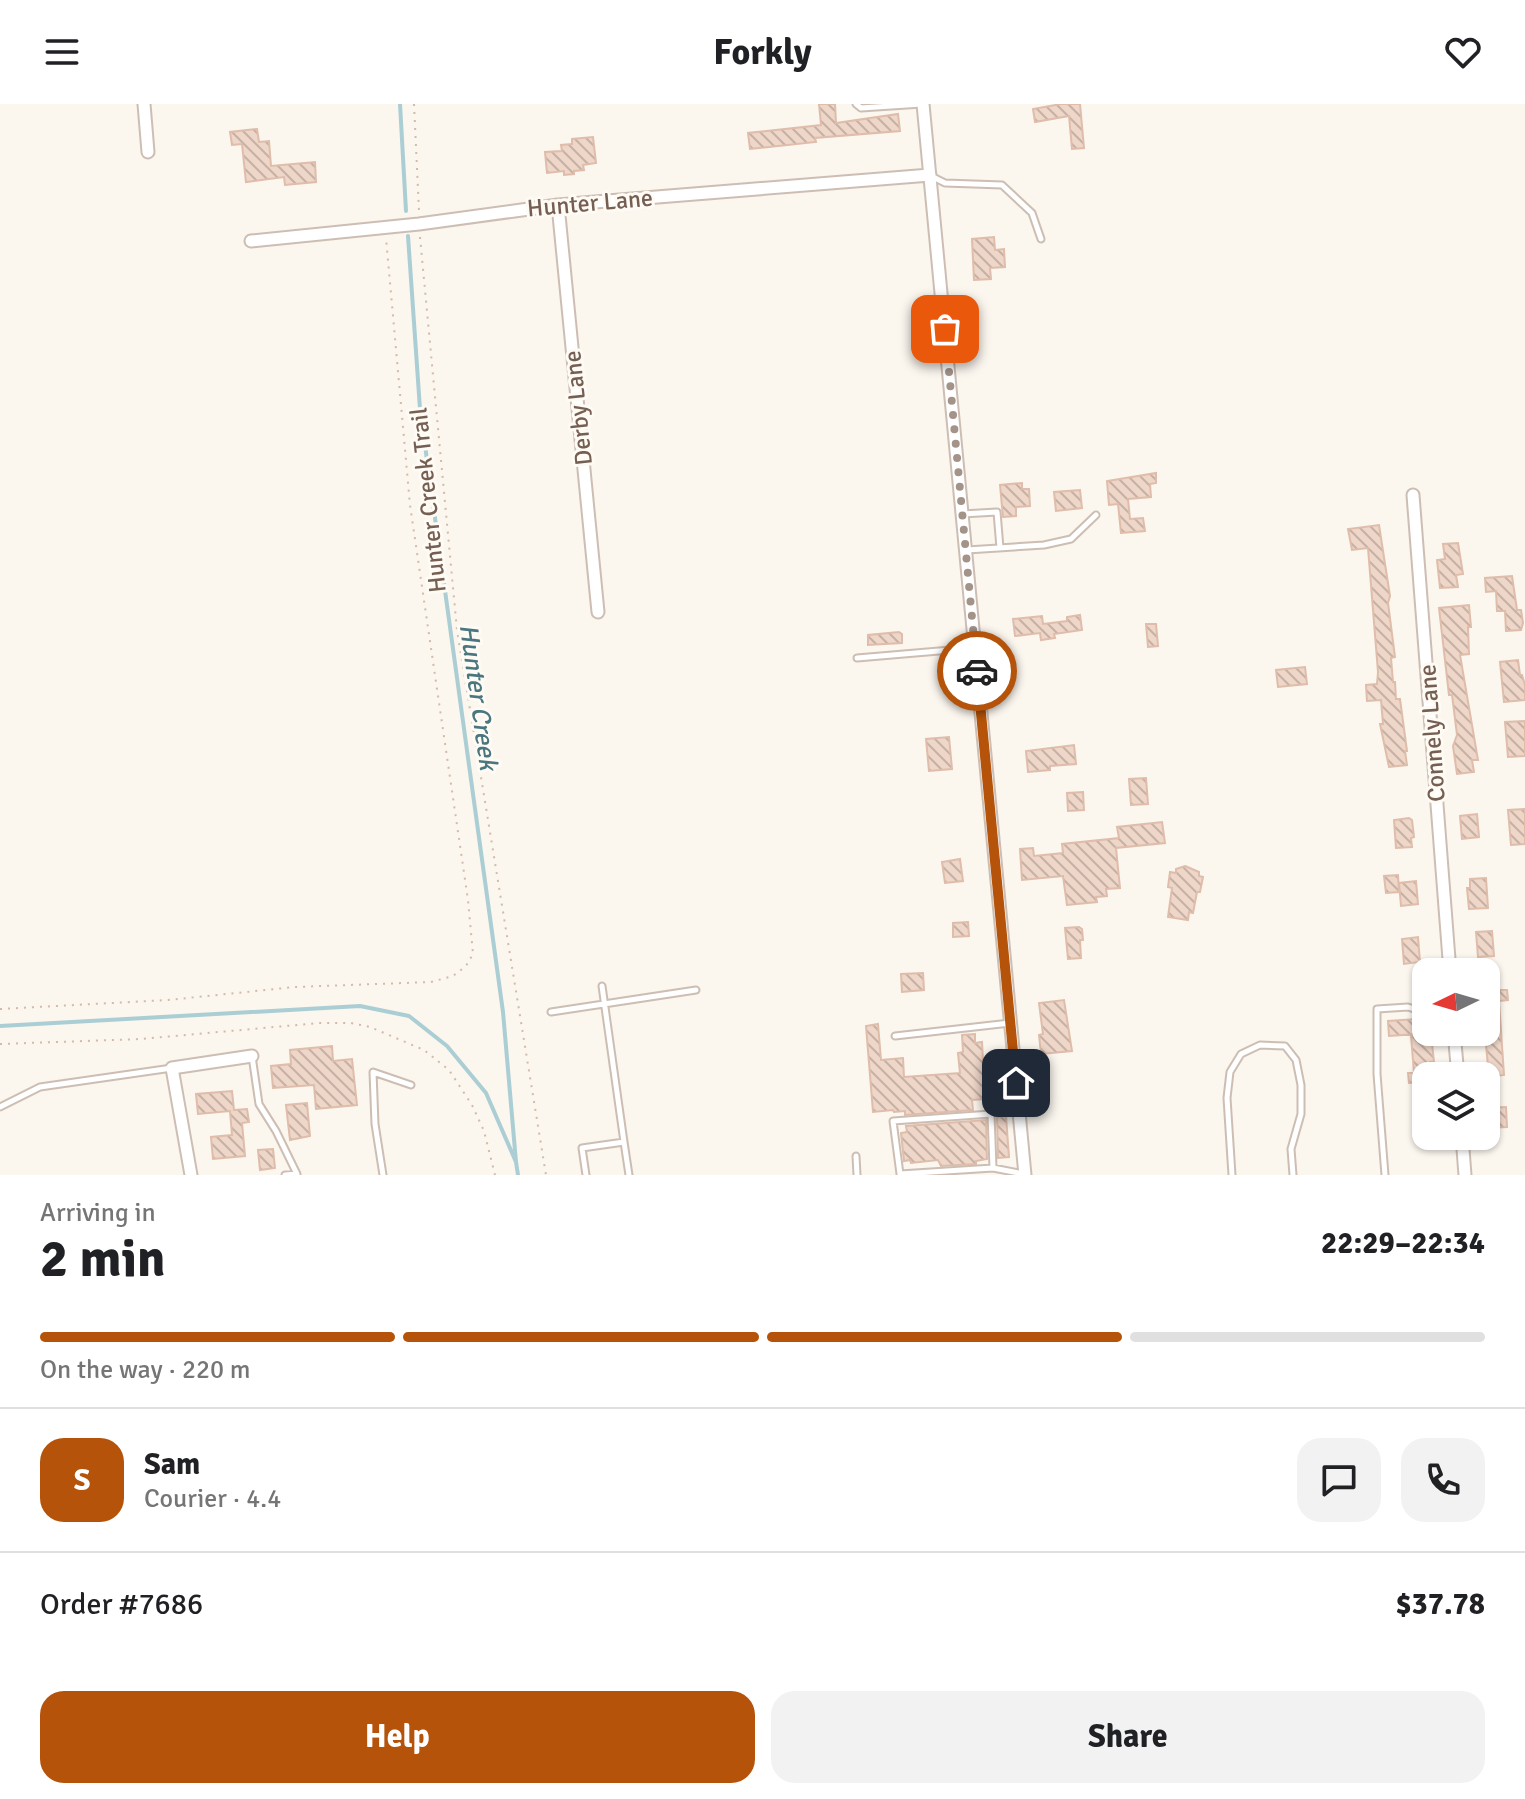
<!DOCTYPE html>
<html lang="en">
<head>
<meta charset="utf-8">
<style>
	body { margin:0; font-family:Signika,sans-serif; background:#f2f2f2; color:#202124; height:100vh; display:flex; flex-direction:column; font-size:30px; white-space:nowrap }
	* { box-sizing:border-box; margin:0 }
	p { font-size:26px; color:#757577 }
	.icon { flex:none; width:44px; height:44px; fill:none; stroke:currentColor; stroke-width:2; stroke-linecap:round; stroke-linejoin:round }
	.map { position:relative; height:1071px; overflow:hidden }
	.drawer { display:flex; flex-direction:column; background:#fff; flex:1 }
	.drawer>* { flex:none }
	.needle { width:52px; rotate:265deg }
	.controls { position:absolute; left:1412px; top:854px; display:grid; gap:16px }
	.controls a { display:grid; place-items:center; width:88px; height:88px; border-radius:16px; background:#fff; box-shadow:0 2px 6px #0004; font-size:40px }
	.pin { position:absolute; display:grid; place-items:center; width:68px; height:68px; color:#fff; margin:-34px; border-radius:16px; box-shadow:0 4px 12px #0006 }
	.courier { position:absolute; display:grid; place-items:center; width:80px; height:80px; margin:-40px; border:6px solid #b45309; border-radius:50%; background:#fff; color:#222; box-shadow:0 2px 10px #0007 }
	.headline em { font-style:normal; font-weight:700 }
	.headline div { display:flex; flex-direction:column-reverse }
	.headline { display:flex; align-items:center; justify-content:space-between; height:136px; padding:0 40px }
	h1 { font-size:52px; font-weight:700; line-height:60px }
	.bar { display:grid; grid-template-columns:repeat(4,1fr); gap:12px 8px; align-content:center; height:96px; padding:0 40px }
	.bar i { height:10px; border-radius:6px; background:#e0e0e0 }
	.bar .on { background:#b45309 }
	.bar p { grid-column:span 4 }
	.line { display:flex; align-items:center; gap:20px; padding:0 40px; border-top:2px solid #e0e0e0 }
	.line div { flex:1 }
	.round { display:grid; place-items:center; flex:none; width:84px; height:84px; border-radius:24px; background:#f2f2f2 }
	.primary-button { display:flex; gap:16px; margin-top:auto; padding:16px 40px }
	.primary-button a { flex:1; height:92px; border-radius:24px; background:#b45309; color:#fff; font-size:32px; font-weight:700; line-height:92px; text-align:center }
	.primary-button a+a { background:#f2f2f2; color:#202124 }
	header { display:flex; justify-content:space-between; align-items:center; height:104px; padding:0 40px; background:#fff; font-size:36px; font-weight:700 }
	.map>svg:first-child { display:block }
</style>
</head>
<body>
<header><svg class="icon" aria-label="menu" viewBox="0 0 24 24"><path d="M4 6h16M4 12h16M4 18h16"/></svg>Forkly<svg class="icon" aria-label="heart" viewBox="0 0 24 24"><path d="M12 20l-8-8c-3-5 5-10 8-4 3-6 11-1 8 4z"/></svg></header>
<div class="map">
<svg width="1525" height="1071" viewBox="0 0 1525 1071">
	<defs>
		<pattern id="building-back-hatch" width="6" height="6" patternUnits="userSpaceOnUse" patternTransform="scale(2)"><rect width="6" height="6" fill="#eed6c8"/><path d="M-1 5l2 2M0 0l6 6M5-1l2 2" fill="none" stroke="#c5b1a5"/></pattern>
	</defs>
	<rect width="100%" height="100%" fill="#fbf6ee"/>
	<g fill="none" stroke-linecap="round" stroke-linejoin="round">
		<path stroke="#aaced4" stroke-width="4" d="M400 0 406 107
			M408 132 420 305 503 908 516 1058
			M0 922 360 902 409 912 447 942 486 989 516 1058 518 1071"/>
	</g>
	<path fill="url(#building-back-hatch)" stroke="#dfbdaa" stroke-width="2" d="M819 0H835L836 19 898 10 900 27 815 34 816 38 750 45 748 29 821 21Z
		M1061 0H1080L1084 44 1072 45 1069 12 1035 18 1033 5Z
		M257 25 259 38 269 37 271 62 315 58 316 78 285 81 284 73 246 78 242 40 232 41 230 28Z
		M593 33 596 59 583 61 584 66 574 67V70L564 71V67L547 69 545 48 562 47 561 41 572 40V35Z
		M994 133 995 146 1004 145 1005 163 990 164 991 175 974 176 972 135Z
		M1156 369V379L1150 380 1151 393 1128 395 1130 415 1143 414 1145 427 1121 429 1118 400 1109 401 1107 377Z
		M1022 379V385H1029L1030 402 1016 403V412L1003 413 1000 381Z
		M1080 386 1082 404 1056 407 1054 388Z
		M1379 421 1390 492 1388 499 1395 553 1391 554 1393 578H1395L1396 595H1400L1407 647H1405L1407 661 1389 663 1380 620H1383L1381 596 1367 597 1366 581 1377 580 1378 568 1368 444 1352 446 1348 425Z
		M1458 439 1463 470 1456 471 1458 483 1440 484 1437 456 1445 455 1443 440Z
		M1512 472 1517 506H1521L1523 519 1521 526 1506 527 1505 507H1497L1496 487 1486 488 1485 474Z
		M1469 501 1471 523H1468L1469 550 1460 551 1478 656H1472L1474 668 1457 670 1453 642 1457 631 1452 591H1449L1439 504Z
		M1080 511 1082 526 1054 530 1055 534 1041 536 1040 529 1015 532 1013 515 1042 512 1043 520 1067 517V513Z
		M1146 520H1156L1158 542 1148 543Z
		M899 528 902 530V539L868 541V531Z
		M1518 556 1520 571H1522L1525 581V596L1504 598 1500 558Z
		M1305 563 1307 580 1278 583 1276 566Z
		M1525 617V652L1508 653 1505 618Z
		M949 633 952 665 929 667 926 635Z
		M1074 641 1076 660 1050 662V666L1028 668 1026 647Z
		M1146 674 1148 700 1131 701 1129 675Z
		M1083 688 1084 706 1068 707 1067 689Z
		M1525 705V740L1511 741 1508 706Z
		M1477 710 1479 733 1462 735 1460 712Z
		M1409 714 1412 716 1414 733 1411 734 1412 743 1396 744 1394 716Z
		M1162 718 1165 739 1116 744 1120 784 1106 785 1107 792 1096 793 1097 798 1067 801 1063 772 1022 776 1020 745 1033 744 1034 752 1063 749 1062 740 1119 734 1117 723Z
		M960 755 963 777 945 779 942 758Z
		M1185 762 1199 768V772L1203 773 1200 788H1197L1193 809 1189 808 1188 816 1168 813 1172 784 1168 783 1170 768 1176 769V765Z
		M1398 771 1399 788 1386 789 1384 772Z
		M1486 774 1488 804 1469 805 1467 784H1470V775Z
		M1416 777 1418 800 1401 802 1399 779Z
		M968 818 969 832 953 833V819Z
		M1079 823 1082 825 1083 836H1080L1081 854 1068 855 1065 824Z
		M1492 827 1494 852 1478 853 1476 828Z
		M1418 833 1420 858 1404 860 1402 835Z
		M923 869 924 886 902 888 901 870Z
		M1486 877H1497L1498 886H1507L1508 896 1499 897 1504 971 1489 973 1486 941Z
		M1064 896 1072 947 1041 950 1039 931 1043 930 1039 899Z
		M1416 915 1417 930 1389 932 1388 917Z
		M878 920 881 956 903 954 904 973 960 969 958 949 963 948 962 931 975 930V939L982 938 985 995 972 996 973 1006 905 1011V1007L894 1008 893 1006 873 1008 866 922Z
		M1431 930 1434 958H1430L1431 972H1426V978L1409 979 1408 969H1414L1411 932Z
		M332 942 333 957 352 955 357 1001 316 1005 314 981 273 984 271 962 291 960 290 946Z
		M232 987 234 1006 247 1005 249 1018 242 1019 245 1052 213 1055 211 1033 232 1031 230 1007 198 1010 196 990Z
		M307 999 310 1032 290 1036 286 1001Z
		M1506 1003 1507 1023 1486 1024V1004Z
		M1006 1012 1009 1053 998 1054 997 1013Z
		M986 1016 987 1055 976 1057V1060L941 1062 938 1056 911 1059 910 1056 904 1057 901 1029 907 1028 906 1022Z
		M273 1045 275 1064 260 1066 258 1046Z"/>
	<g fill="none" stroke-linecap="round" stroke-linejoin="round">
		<g stroke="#cdbeb4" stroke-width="9">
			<path id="lane" d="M856 0 861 4 922 0
				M931 72 945 79 1002 81 1032 109 1041 135
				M962 410 997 408 1000 444
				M967 446 1044 441 1071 435 1096 411
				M857 554 974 544
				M551 908 696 886
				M895 932 1010 919
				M252 952 259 1000 276 1027 297 1070 285 1071
				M0 1003 40 983 172 964
				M624 1038 629 1071
				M856 1052 857 1071
				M993 1064 991 1010 893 1017 900 1070 993 1064 1024 1070
				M383 1071 375 1020 373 968 411 981
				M586 1071 582 1044 624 1038 602 882
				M1232 1071 1227 994 1230 968 1241 950 1260 941 1285 942 1296 956 1301 981V1010L1291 1045 1293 1071
				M1385 1071 1377 970V905L1408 903 1426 909"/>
		</g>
		<g stroke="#cdbeb4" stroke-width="15">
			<path id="street" d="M144 0 148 48
				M923 0 1025 1071
				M558 101 598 508
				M251 137 419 120 558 101 930 71
				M1413 391 1450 868
				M1454 928 1458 972
				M1462 1032 1465 1071
				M191 1071 172 964 252 952"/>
		</g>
		<path stroke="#d3baaa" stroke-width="2" stroke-dasharray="2 6" stroke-linecap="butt" d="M414 0 419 107
			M420 133 457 526 546 1071
			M0 905 168 896 295 883 431 878 453 872 466 862 473 850 468 796 410 401 386 134
			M0 940 141 935 319 919H351L370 923 424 946 449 966 472 1001 484 1027 495 1071"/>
		<use href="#lane" stroke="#fff" stroke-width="5"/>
		<use href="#street" stroke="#fff" stroke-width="11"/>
	</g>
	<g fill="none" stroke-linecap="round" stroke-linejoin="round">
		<path stroke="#a49389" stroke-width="8" stroke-dasharray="0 14.4" d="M945 225 977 567"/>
		<path stroke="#b45309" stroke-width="10" d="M977 567 1016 979"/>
	</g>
	<g text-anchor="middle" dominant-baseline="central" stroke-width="6" stroke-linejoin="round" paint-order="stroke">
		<g font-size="24" fill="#755e52" stroke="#fefaf4">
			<text transform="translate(590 99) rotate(-5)">Hunter Lane</text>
			<text transform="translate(578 304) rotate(-96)">Derby Lane</text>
			<text transform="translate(428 396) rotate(-96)">Hunter Creek Trail</text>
			<text transform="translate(1432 629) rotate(-94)">Connely Lane</text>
		</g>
		<g font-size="26" font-style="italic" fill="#4a777f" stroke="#fefaf4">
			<text transform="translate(478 593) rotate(82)">Hunter Creek</text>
		</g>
	</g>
</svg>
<div class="controls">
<a><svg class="needle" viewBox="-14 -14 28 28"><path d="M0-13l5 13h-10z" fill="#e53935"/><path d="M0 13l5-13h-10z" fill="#757577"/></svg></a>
<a><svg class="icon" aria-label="layers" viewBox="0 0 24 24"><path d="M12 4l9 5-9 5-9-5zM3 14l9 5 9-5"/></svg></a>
</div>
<div class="pin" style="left:945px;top:225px;background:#ea580c"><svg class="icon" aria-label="bag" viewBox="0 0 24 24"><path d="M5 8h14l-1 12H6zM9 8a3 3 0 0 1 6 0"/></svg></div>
<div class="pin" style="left:1016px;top:979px;background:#1f2937"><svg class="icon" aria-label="home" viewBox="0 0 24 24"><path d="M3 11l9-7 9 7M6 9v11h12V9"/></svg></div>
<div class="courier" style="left:977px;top:567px"><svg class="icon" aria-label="car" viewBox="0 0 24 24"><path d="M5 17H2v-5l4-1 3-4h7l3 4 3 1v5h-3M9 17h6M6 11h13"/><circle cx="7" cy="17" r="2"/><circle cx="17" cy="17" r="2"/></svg></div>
</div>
<section class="drawer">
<div class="headline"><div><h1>2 min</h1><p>Arriving in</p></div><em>22:29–22:34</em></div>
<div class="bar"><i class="on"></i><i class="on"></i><i class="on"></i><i></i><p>On the way · 220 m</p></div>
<div class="line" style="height:144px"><b class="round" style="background:#b45309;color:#fff">S</b><div><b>Sam</b><p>Courier · 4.4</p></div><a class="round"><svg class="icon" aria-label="chat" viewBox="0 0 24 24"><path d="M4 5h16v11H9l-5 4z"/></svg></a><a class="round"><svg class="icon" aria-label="phone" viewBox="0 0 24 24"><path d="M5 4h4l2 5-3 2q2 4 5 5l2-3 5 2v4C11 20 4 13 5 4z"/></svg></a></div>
<div class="line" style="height:104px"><div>Order #7686</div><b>$37.78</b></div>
<div class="primary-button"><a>Help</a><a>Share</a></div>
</section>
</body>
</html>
